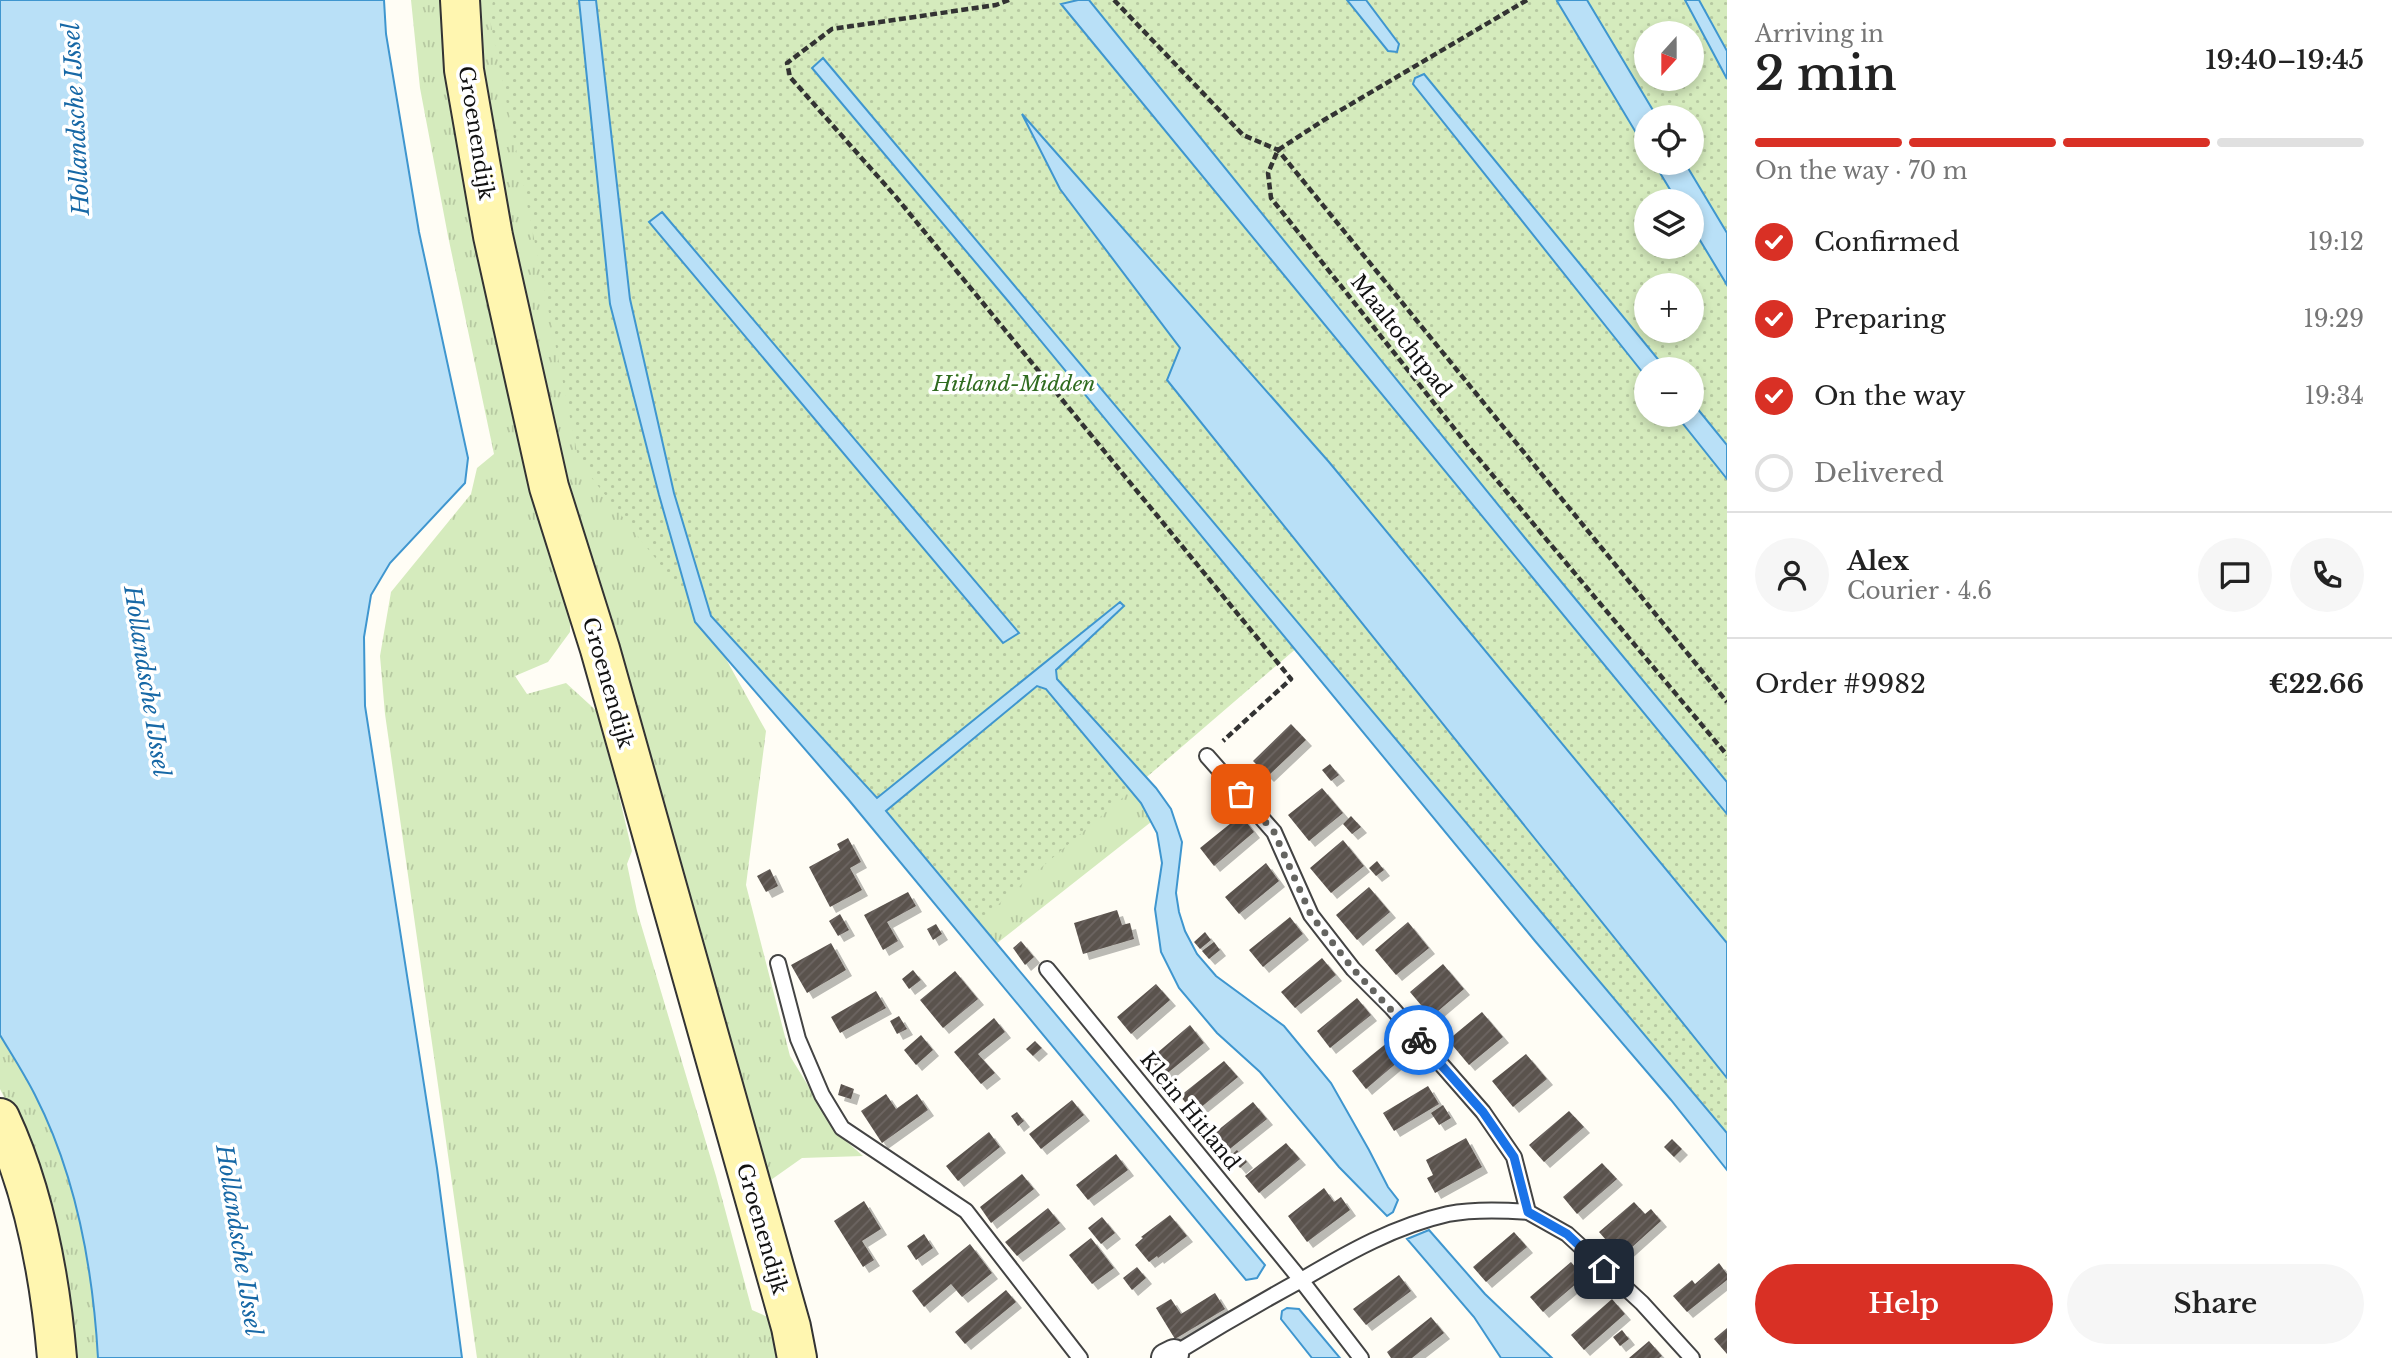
<!DOCTYPE html>
<html lang="en">
<head>
<meta charset="utf-8">
<style>
	body { margin:0; font-family:"Libre Baskerville",serif; background:#f6f6f6; color:#222; height:100vh; display:flex; flex-direction:column; font-size:26px; white-space:nowrap }
	* { box-sizing:border-box; margin:0 }
	p { font-size:23px; color:#767676 }
	.icon { flex:none; width:38px; height:38px; fill:none; stroke:currentColor; stroke-width:2; stroke-linecap:round; stroke-linejoin:round }
	.map { position:relative; flex:1; overflow:hidden }
	.details { display:flex; flex-direction:column; background:#fff; width:665px }
	.details>* { flex:none }
	.needle { width:46px; rotate:201deg }
	.buttons { position:absolute; left:1634px; top:21px; display:grid; gap:14px }
	.buttons a { display:grid; place-items:center; width:70px; height:70px; border-radius:50%; background:#fff; box-shadow:0 4px 10px #0003; font-size:35px }
	.pin { position:absolute; display:grid; place-items:center; width:60px; height:60px; color:#fff; margin:-30px; border-radius:14px; box-shadow:0 4px 10px #0006 }
	.courier { position:absolute; display:grid; place-items:center; width:70px; height:70px; margin:-35px; border:5px solid #1a73e8; border-radius:50%; background:#fff; color:#222; box-shadow:0 2px 9px #0007 }
	.head em { font-style:normal; font-weight:600 }
	.head div { display:flex; flex-direction:column-reverse }
	.head { display:flex; align-items:center; justify-content:space-between; height:119px; padding:0 28px }
	h1 { font-size:46px; font-weight:600; line-height:52px }
	.bar { display:grid; grid-template-columns:repeat(4,1fr); gap:10px 7px; align-content:center; height:84px; padding:0 28px }
	.bar i { height:9px; border-radius:5px; background:#e0e0e0 }
	.bar .active { background:#d93025 }
	.bar p { grid-column:span 4 }
	.line { display:flex; align-items:center; gap:18px; padding:0 28px; border-top:2px solid #e0e0e0 }
	.line div { flex:1 }
	.round { display:grid; place-items:center; flex:none; width:74px; height:74px; border-radius:37px; background:#f6f6f6 }
	ol { padding:0 28px; list-style:none }
	li { display:flex; align-items:center; gap:21px; height:77px }
	li p { margin-inline-start:auto }
	li .icon { padding:7px; border-radius:50%; background:#d93025; color:#fff; stroke-width:4 }
	li:last-child { color:#767676 }
	li i { width:38px; height:38px; border:4px solid #e0e0e0; border-radius:50% }
	.cta { display:flex; gap:14px; margin-top:auto; padding:14px 28px }
	.cta a { flex:1; height:80px; border-radius:42px; background:#d93025; color:#fff; font-size:28px; font-weight:600; line-height:80px; text-align:center }
	.cta a+a { background:#f6f6f6; color:#222 }
	main { display:flex; flex:1; min-height:0 }
	.map>svg:first-child { display:block }
</style>
</head>
<body>
<main>
<div class="map">
<svg width="1727" height="1358" viewBox="0 0 1727 1358">
	<defs>
		<pattern id="grass-tufts" width="24" height="20" patternUnits="userSpaceOnUse" patternTransform="scale(1.75)"><rect width="24" height="20" fill="#d5ebbd"/><path d="M3 7l-1-3M5 7V3M7 7l1-3M15 17l-1-3M17 17v-4M19 17l1-3" fill="none" stroke="#b6c8a1"/></pattern>
		<pattern id="park-dots" width="8" height="8" patternUnits="userSpaceOnUse" patternTransform="scale(1.75)"><rect width="8" height="8" fill="#d5ebbd"/><path d="M2 2h.1M6 6h.1" fill="none" stroke="#b6c8a1" stroke-width="1.8" stroke-linecap="round"/></pattern>
		<pattern id="building-hatch" width="6" height="6" patternUnits="userSpaceOnUse" patternTransform="scale(1.75)"><rect width="6" height="6" fill="#5a524d"/><path d="M-1 1l2-2M0 6l6-6M5 7l2-2" fill="none" stroke="#6d6662"/></pattern>
		<filter id="shadow"><feDropShadow dx="6" dy="6" stdDeviation="0" flood-color="#0004"/></filter>
	</defs>
	<rect width="100%" height="100%" fill="#fffdf5"/>
	<path fill="url(#grass-tufts)" d="M411 0H448L570 602V632L548 662 515 676 527 694 566 683 600 714 632 851 627 864 637 911 716 1176 752 1310 777 1321 783 1358H477L385 714 380 656 391 592 471 494 477 468 494 454 448 236 420 88Z
		M474 0H579L695 622 728 660 726 659 766 731 746 885 790 1056 837 1133 863 1156 802 1158 768 1182 714 1012 507 267Z
		M1046 689 1141 803 1151 822 996 944 886 811Z
		M0 1035C12 1055 25 1075 35 1095 76 1175 93 1269 98 1358H71L20 1129 0 1089Z"/>
	<path fill="url(#park-dots)" fill-rule="evenodd" d="M493 0H1727V1151L1305 641 971 928 702 617 579 462 490 20ZM1647 33H1692V79H1647ZM1647 117H1692V163H1647ZM1647 201H1692V247H1647ZM1647 285H1692V331H1647ZM1647 369H1692V415H1647Z"/>
	<path fill="#b9e0f7" stroke="#3f96cf" stroke-width="2" d="M0 0H384L386 34 419 232 468 458 465 483 390 563 371 595 364 637 365 706 437 1168 462 1358H98C93 1269 76 1175 35 1095 25 1075 12 1055 0 1035Z
		M579 0H596L630 299 674 493 711 616 877 798 1120 602 1124 606 1056 670 1057 679 1156 788 1171 809 1182 842 1176 893 1179 912 1185 931 1197 954 1216 976 1284 1026 1331 1083 1369 1150 1388 1187 1398 1200 1393 1212 1387 1216 1339 1167 1260 1072 1217 1033 1179 988 1161 952 1155 909 1162 863 1157 833 1141 803 1046 689 1037 686 886 811 1265 1265 1257 1278 1246 1280 848 799 695 622 659 495 610 304Z
		M1078 0H1089L1525 538 1727 782V814L1061 4Z
		M1347 0H1366L1399 44 1397 52 1388 51Z
		M1560 0H1587L1657 117H1647V151L1557 1Z
		M1685 0H1699L1727 51V79Z
		M823 58 1727 1133V1170L1671 1100 1535 941 1008 301 812 68Z
		M1424 74 1666 369H1647V378L1413 84 1415 78Z
		M1022 114 1329 462 1727 943V1078L1167 380 1180 348 1060 189Z
		M1654 163H1685L1727 233V285L1692 227V201H1677Z
		M662 212 1019 633 1003 643 649 222Z
		M1692 402 1727 445V479L1676 415H1692Z
		M1429 1230 1485 1294 1552 1358H1501L1474 1317 1407 1239Z
		M1287 1308 1299 1309 1340 1358H1312L1281 1319 1282 1311Z"/>
	<path fill="url(#building-hatch)" filter="url(#shadow)" d="M1291 724 1306 740 1268 776 1253 761Z
		M1330 764 1339 775 1331 781 1322 770Z
		M1322 788 1343 813 1309 841 1288 815Z
		M1241 815 1254 832 1214 866 1200 848Z
		M1351 816 1361 827 1352 834 1343 824Z
		M848 838 861 862 850 868 862 890 830 907 809 867 840 850 837 844Z
		M1343 840 1364 866 1331 893 1310 868Z
		M1377 861 1384 870 1376 876 1369 868Z
		M1266 863 1279 881 1239 914 1225 897Z
		M770 869 778 886 766 892 757 876Z
		M1369 887 1390 912 1357 940 1336 915Z
		M908 892 916 906 887 922 898 941 883 950 864 915Z
		M1117 910 1122 925 1130 923 1134 939 1083 954 1074 923Z
		M840 914 849 930 838 936 829 921Z
		M1290 917 1303 934 1263 967 1249 950Z
		M1408 922 1429 948 1396 975 1375 950Z
		M936 924 942 934 933 940 927 929Z
		M1205 932 1211 940 1200 949 1194 942Z
		M1021 941 1034 957 1025 965 1013 948Z
		M1214 942 1220 950 1209 959 1202 951Z
		M831 943 846 970 807 993 791 965Z
		M1322 958 1336 975 1295 1008 1281 992Z
		M1443 964 1464 989 1431 1017 1410 992Z
		M913 970 921 980 909 989 902 979Z
		M955 971 978 999 943 1028 920 1000Z
		M1156 984 1170 1000 1131 1034 1117 1017Z
		M876 991 886 1008 840 1033 831 1017Z
		M1357 998 1371 1015 1330 1048 1317 1031Z
		M1482 1012 1503 1037 1469 1065 1448 1040Z
		M899 1016 907 1029 897 1034 890 1021Z
		M994 1018 1005 1032 978 1054 995 1073 981 1084 954 1052Z
		M1190 1025 1204 1043 1164 1076 1150 1059Z
		M921 1035 933 1050 916 1065 904 1050Z
		M1393 1038 1406 1055 1366 1089 1352 1071Z
		M1035 1041 1042 1048 1033 1056 1026 1049Z
		M1526 1054 1547 1079 1513 1107 1492 1081Z
		M1224 1061 1238 1077 1194 1113 1180 1096Z
		M1166 1082 1174 1092 1167 1098 1158 1088Z
		M841 1084 854 1089 851 1099 838 1095Z
		M1428 1086 1439 1104 1394 1131 1383 1113Z
		M886 1094 896 1109 917 1094 928 1110 882 1143 861 1111Z
		M1072 1100 1084 1115 1041 1149 1029 1134Z
		M1253 1102 1267 1119 1226 1152 1212 1135Z
		M1443 1105 1451 1118 1439 1125 1431 1113Z
		M1569 1111 1584 1127 1544 1162 1529 1145Z
		M1017 1112 1024 1121 1018 1126 1011 1116Z
		M989 1132 1000 1147 958 1181 946 1166Z
		M1466 1138 1482 1167 1435 1193 1427 1178 1433 1175 1426 1160Z
		M1672 1139 1682 1149 1674 1157 1664 1147Z
		M1286 1143 1300 1159 1259 1193 1245 1176Z
		M1237 1150 1247 1162 1240 1168 1230 1156Z
		M1116 1154 1128 1170 1088 1200 1076 1185Z
		M1602 1163 1617 1179 1577 1214 1563 1197Z
		M1022 1174 1034 1189 991 1223 980 1207Z
		M1324 1188 1334 1202 1341 1197 1350 1210 1307 1242 1288 1216Z
		M864 1201 881 1229 862 1241 874 1260 863 1267 834 1221Z
		M1634 1202 1645 1214 1651 1209 1661 1221 1621 1257 1599 1232Z
		M1048 1208 1060 1223 1017 1256 1005 1242Z
		M1170 1215 1187 1236 1158 1258 1157 1256 1149 1262 1135 1245 1143 1238 1141 1237Z
		M1102 1217 1115 1233 1101 1244 1088 1228Z
		M1514 1232 1527 1247 1486 1282 1473 1267Z
		M924 1234 933 1248 916 1260 907 1246Z
		M1091 1238 1114 1268 1092 1284 1069 1255Z
		M970 1244 992 1273 962 1297 951 1284 924 1307 912 1291Z
		M1571 1262 1584 1277 1543 1312 1530 1297Z
		M1719 1263 1727 1274V1280L1687 1312 1673 1296 1692 1280 1695 1284Z
		M1137 1267 1146 1278 1132 1290 1123 1278Z
		M1399 1275 1411 1291 1366 1325 1353 1309Z
		M1006 1290 1016 1302 965 1344 955 1332Z
		M1215 1293 1225 1309 1175 1339 1156 1308 1171 1299 1181 1314Z
		M1612 1299 1625 1314 1584 1350 1571 1335Z
		M1431 1317 1444 1333 1412 1358H1391L1387 1352Z
		M1727 1328V1354L1714 1339Z
		M1622 1330 1629 1339 1620 1346 1613 1337Z
		M1649 1341 1662 1356 1659 1358H1629Z"/>
	<g fill="none" stroke-linecap="round" stroke-linejoin="round">
		<g stroke="#444" stroke-width="18">
			<path id="lane" d="M778 963 798 1039 822 1095 842 1128 966 1211 1080 1358
				M1047 969 1301 1280 1361 1358
				M1528 1212 1567 1234 1642 1303 1692 1358
				M1176 1357 1174 1354C1216 1328 1259 1303 1303 1279 1349 1252 1395 1226 1448 1214 1474 1209 1502 1210 1528 1212L1514 1157 1483 1112 1392 1008 1353 969 1311 915 1274 832 1207 756"/>
		</g>
		<g stroke="#444" stroke-width="32">
			<path id="street" d="M1166 1358 1174 1354"/>
		</g>
		<g stroke="#333" stroke-width="42">
			<path id="secondary" d="M460 0 464 70 493 236 549 487 600 649 791 1327 797 1358
				M0 1118C35 1193 50 1276 57 1358"/>
		</g>
		<path stroke="#333" stroke-width="4.5" stroke-dasharray="7 3.5" stroke-linecap="butt" d="M1009 0 996 5 832 29 787 63 790 77 896 197 1291 679 1223 741
			M1114 0 1243 135 1278 150 1727 702
			M1527 0 1324 120 1278 150 1268 173 1271 198 1469 447 1727 755"/>
		<use href="#lane" stroke="#fff" stroke-width="14"/>
		<use href="#street" stroke="#fff" stroke-width="28"/>
		<use href="#secondary" stroke="#fff6b0" stroke-width="38"/>
	</g>
	<g fill="none" stroke-linecap="round" stroke-linejoin="round">
		<path stroke="#646461" stroke-width="7" stroke-dasharray="0 12.6" d="M1241 794 1274 832 1311 915 1353 969 1419 1040"/>
		<path stroke="#1a73e8" stroke-width="9" d="M1419 1040 1483 1112 1514 1157 1528 1212 1567 1234 1604 1269"/>
	</g>
	<g text-anchor="middle" dominant-baseline="central" stroke-width="7" stroke-linejoin="round" paint-order="stroke">
		<g font-size="21" fill="#111" stroke="#fff">
			<text transform="translate(476 133) rotate(81)">Groenendijk</text>
			<text transform="translate(1401 336) rotate(52)">Maaltochtpad</text>
			<text transform="translate(608 683) rotate(74)">Groenendijk</text>
			<text transform="translate(1190 1111) rotate(51)">Klein Hitland</text>
			<text transform="translate(762 1229) rotate(74)">Groenendijk</text>
		</g>
		<g font-size="21" font-style="italic" fill="#2f6b1f" stroke="#fff">
			<text x="1014" y="384">Hitland-Midden</text>
		</g>
		<g font-size="23" font-style="italic" fill="#1768a6" stroke="#fff">
			<text transform="translate(76 119) rotate(-93)">Hollandsche IJssel</text>
			<text transform="translate(147 681) rotate(81)">Hollandsche IJssel</text>
			<text transform="translate(239 1240) rotate(81)">Hollandsche IJssel</text>
		</g>
	</g>
</svg>
<div class="buttons">
<a><svg class="needle" viewBox="-14 -14 28 28"><path d="M0-13l5 13h-10z" fill="#e53935"/><path d="M0 13l5-13h-10z" fill="#767676"/></svg></a>
<a><svg class="icon" aria-label="locate" viewBox="0 0 24 24"><circle cx="12" cy="12" r="6"/><path d="M12 2v4M12 18v4M2 12h4M18 12h4"/></svg></a>
<a><svg class="icon" aria-label="layers" viewBox="0 0 24 24"><path d="M12 4l9 5-9 5-9-5zM3 14l9 5 9-5"/></svg></a>
<a>+</a>
<a>−</a>
</div>
<div class="pin" style="left:1241px;top:794px;background:#ea580c"><svg class="icon" aria-label="bag" viewBox="0 0 24 24"><path d="M5 8h14l-1 12H6zM9 8a3 3 0 0 1 6 0"/></svg></div>
<div class="pin" style="left:1604px;top:1269px;background:#1f2937"><svg class="icon" aria-label="home" viewBox="0 0 24 24"><path d="M3 11l9-7 9 7M6 9v11h12V9"/></svg></div>
<div class="courier" style="left:1419px;top:1040px"><svg class="icon" aria-label="bike" viewBox="0 0 24 24"><circle cx="6" cy="16" r="4"/><circle cx="18" cy="16" r="4"/><path d="M6 16l4-8h5l3 8M10 8l3 8H6M13 5h3"/></svg></div>
</div>
<section class="details">
<div class="head"><div><h1>2 min</h1><p>Arriving in</p></div><em>19:40–19:45</em></div>
<div class="bar"><i class="active"></i><i class="active"></i><i class="active"></i><i></i><p>On the way · 70 m</p></div>
<ol>
<li><svg class="icon" aria-label="check" viewBox="0 0 24 24"><path d="M5 12l5 5 9-10"/></svg>Confirmed<p>19:12</p></li>
<li><svg class="icon" aria-label="check" viewBox="0 0 24 24"><path d="M5 12l5 5 9-10"/></svg>Preparing<p>19:29</p></li>
<li><svg class="icon" aria-label="check" viewBox="0 0 24 24"><path d="M5 12l5 5 9-10"/></svg>On the way<p>19:34</p></li>
<li><i></i>Delivered</li>
</ol>
<div class="line" style="height:126px"><a class="round"><svg class="icon" aria-label="person" viewBox="0 0 24 24"><circle cx="12" cy="8" r="4"/><path d="M4 21q1-7 8-7t8 7"/></svg></a><div><b>Alex</b><p>Courier · 4.6</p></div><a class="round"><svg class="icon" aria-label="chat" viewBox="0 0 24 24"><path d="M4 5h16v11H9l-5 4z"/></svg></a><a class="round"><svg class="icon" aria-label="phone" viewBox="0 0 24 24"><path d="M5 4h4l2 5-3 2q2 4 5 5l2-3 5 2v4C11 20 4 13 5 4z"/></svg></a></div>
<div class="line" style="height:91px"><div>Order #9982</div><b>€22.66</b></div>
<div class="cta"><a>Help</a><a>Share</a></div>
</section>
</main>
</body>
</html>
